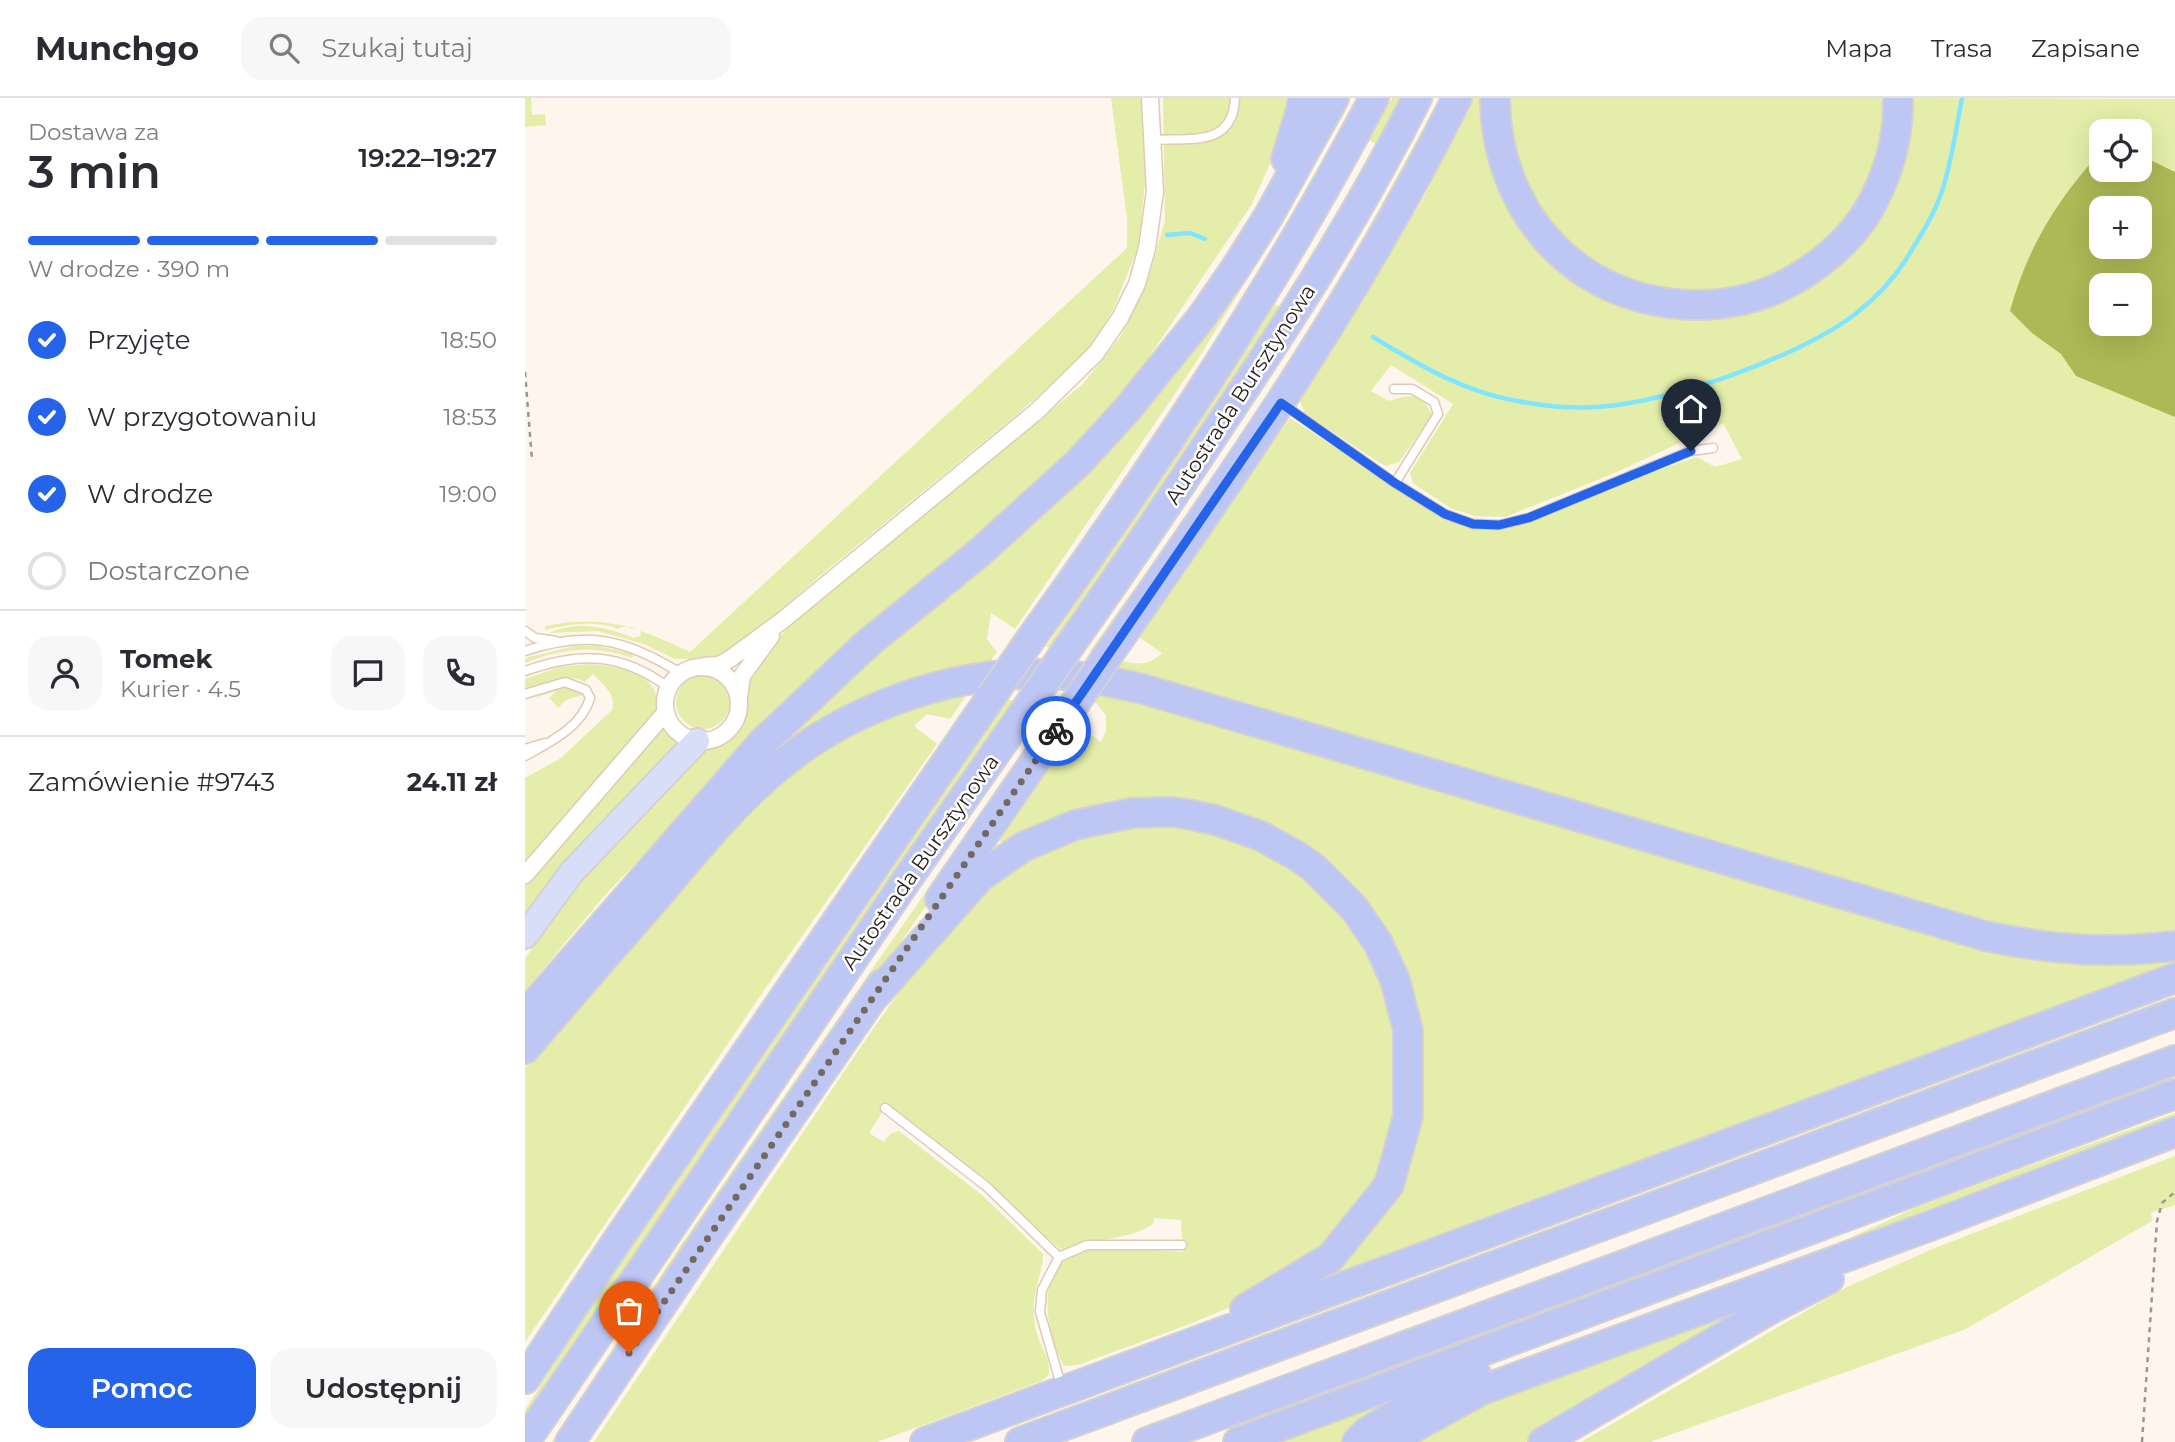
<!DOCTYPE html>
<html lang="pl">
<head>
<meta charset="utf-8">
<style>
	body { margin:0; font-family:Montserrat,sans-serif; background:#f7f7f7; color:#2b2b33; height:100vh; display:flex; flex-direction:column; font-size:26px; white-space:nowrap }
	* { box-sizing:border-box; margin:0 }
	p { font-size:23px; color:#7c7c81 }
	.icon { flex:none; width:38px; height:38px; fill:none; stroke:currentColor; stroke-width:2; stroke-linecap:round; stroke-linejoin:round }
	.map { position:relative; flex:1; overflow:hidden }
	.drawer { display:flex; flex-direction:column; background:#fff; width:525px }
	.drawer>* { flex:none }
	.fabs { position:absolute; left:1564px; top:21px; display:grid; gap:14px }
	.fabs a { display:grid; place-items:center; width:63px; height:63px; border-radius:14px; background:#fff; box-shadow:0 7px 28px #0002; font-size:35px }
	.pin { position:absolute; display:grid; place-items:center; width:60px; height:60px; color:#fff; margin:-72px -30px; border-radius:50% 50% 50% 0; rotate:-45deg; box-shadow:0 0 7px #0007 }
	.pin .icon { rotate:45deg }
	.courier { position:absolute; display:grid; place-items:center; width:70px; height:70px; margin:-35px; border:5px solid #2563eb; border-radius:50%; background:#fff; color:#222; box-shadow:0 2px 9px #0007 }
	.summary em { font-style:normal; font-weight:600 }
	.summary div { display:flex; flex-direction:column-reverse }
	.summary { display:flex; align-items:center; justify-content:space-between; height:119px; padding:0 28px }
	h1 { font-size:46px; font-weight:600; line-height:52px }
	.bar { display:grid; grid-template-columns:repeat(4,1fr); gap:10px 7px; align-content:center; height:84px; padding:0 28px }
	.bar i { height:9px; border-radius:5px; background:#e1e1e2 }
	.bar .selected { background:#2563eb }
	.bar p { grid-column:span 4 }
	.line { display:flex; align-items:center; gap:18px; padding:0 28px; border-top:2px solid #e1e1e2 }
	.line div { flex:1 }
	.round { display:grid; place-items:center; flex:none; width:74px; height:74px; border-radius:21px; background:#f7f7f7 }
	ol { padding:0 28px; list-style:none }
	li { display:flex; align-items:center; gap:21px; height:77px }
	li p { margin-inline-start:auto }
	li .icon { padding:7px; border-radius:50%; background:#2563eb; color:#fff; stroke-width:4 }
	li:last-child { color:#7c7c81 }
	li i { width:38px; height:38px; border:4px solid #e1e1e2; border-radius:50% }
	.cta { display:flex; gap:14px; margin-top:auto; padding:14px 28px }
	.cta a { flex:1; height:80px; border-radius:21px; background:#2563eb; color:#fff; font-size:28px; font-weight:600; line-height:80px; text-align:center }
	.cta a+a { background:#f7f7f7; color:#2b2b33 }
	header { display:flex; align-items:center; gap:42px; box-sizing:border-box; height:98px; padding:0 35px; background:#fff; border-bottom:2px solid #e1e1e2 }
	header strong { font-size:33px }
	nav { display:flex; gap:38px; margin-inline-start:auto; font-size:24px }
	.search { width:490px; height:63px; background:#f7f7f7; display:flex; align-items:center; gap:18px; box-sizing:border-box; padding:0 24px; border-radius:21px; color:#7c7c81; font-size:26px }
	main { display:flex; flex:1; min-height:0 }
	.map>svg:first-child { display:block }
</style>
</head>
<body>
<header>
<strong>Munchgo</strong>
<div class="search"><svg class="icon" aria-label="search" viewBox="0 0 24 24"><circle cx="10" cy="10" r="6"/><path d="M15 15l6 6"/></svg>Szukaj tutaj</div>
<nav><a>Mapa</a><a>Trasa</a><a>Zapisane</a></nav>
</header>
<main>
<section class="drawer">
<div class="summary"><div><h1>3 min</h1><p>Dostawa za</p></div><em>19:22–19:27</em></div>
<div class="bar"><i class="selected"></i><i class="selected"></i><i class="selected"></i><i></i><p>W drodze · 390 m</p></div>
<ol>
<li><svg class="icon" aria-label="check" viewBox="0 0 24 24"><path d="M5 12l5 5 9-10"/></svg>Przyjęte<p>18:50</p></li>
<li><svg class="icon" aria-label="check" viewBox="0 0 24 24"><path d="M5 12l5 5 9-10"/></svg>W przygotowaniu<p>18:53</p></li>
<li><svg class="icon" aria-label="check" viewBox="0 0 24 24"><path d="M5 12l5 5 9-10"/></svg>W drodze<p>19:00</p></li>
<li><i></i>Dostarczone</li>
</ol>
<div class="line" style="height:126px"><a class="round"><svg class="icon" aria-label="person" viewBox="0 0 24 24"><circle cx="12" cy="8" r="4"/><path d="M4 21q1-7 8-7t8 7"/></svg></a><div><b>Tomek</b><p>Kurier · 4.5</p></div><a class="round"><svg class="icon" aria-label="chat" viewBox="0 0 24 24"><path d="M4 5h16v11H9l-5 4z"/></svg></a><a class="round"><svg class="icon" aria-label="phone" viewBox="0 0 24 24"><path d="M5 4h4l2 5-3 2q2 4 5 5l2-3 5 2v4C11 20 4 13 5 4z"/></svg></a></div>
<div class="line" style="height:91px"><div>Zamówienie #9743</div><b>24.11 zł</b></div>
<div class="cta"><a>Pomoc</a><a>Udostępnij</a></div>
</section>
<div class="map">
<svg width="1650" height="1344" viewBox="0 0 1650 1344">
	<rect width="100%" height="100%" fill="#fef5ec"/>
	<path fill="#e4eeaa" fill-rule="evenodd" d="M0 0H6L7 17 20 16 21 27 0 29Z
		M586 0H618L622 65 614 147 588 212 572 239 552 264 490 318 290 482 238 528 194 561H150L119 546 73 533 24 535C52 522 81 529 109 540L116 538 115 533 106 529H96L94 531C69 522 45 526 20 532V528C78 516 113 529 165 554L602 150V121Z
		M638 0H769L749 57 727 106 603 290 534 366 172 702 80 797 0 893V861L31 813 71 760 175 651C223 637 222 620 222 577L263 529 558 286 595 239 622 186 640 122Z
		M821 0H826L819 16 744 146 666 272 490 531 466 515 462 541 472 554 460 571 248 660 241 655 305 590 526 406Z
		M867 0H877L853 47 844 42Z
		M915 0H922L769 267 764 263 821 171Z
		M948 0H963L1001 130 1151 214 1318 156 1381 0 1650 1V842L1494 836 590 576 598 563C614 567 625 567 637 555L614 539 765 320 905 411 943 429 983 431 1122 376 1172 359 1190 369 1217 361 1198 325 1085 377 980 419 950 418 925 410 888 385 885 375 928 306 866 267 846 293 864 303C886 296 897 294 907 317L874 364 861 368 853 364 780 315 774 302 825 223 900 97ZM1577 33H1615V72H1577ZM1577 110H1615V149H1577ZM1577 187H1615V226H1577Z
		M978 0H1364L1350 76 1327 119 1301 145 1263 172 1227 189 1184 196 1130 191 1076 171 1039 145 986 67Z
		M750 206 757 210 530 550 521 549 688 302Z
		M658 423 664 426 572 554 565 553Z
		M50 548H73L109 556 107 560C71 547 36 550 0 565V561L4 559Z
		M65 566C97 569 139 575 132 617L0 769V680L36 660 87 612C92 596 78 587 68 576L60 584C42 574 18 586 0 592V581L35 569Z
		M151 604a27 27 0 1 1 54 0a27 27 0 1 1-54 0Z
		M39 589H44L58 597 41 602 33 610 24 600 31 593 0 603Z
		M446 591 425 621 402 616 389 628 412 646 233 901 0 1244V969L227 702 340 622Z
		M576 593 1532 863 1612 865 1644 864 1648 869 986 1109 785 1185 822 1152 893 995 848 820 658 705 483 748 472 741 553 627 576 644 581 633V617L570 604Z
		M483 602H493C327 842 155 1079 0 1327V1312L60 1218Z
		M534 602H540C374 851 201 1095 35 1344H27L153 1151Z
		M141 627 148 638 163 645 0 814V786Z
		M653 723 764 759 840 840 874 924 875 999 855 1076 809 1144 724 1201 665 1226 553 1267 539 1268C520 1233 507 1165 560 1153 586 1147 630 1153 658 1154L656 1122 629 1120 628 1126C602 1144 565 1139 537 1152L362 1007 344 1035 359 1044 365 1036 374 1033 457 1097 518 1156C518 1175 508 1192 509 1211 509 1220 510 1231 513 1239 518 1255 525 1259 524 1276L517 1283 352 1344H69L352 925 413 840 456 797 505 759 564 733Z
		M1650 1015V1027L1292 1155 1392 1109Z
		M1650 1058V1107L1626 1115 1627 1123 1441 1231 1125 1344H1056L1322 1189 1412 1149Z
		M1269 1182 1236 1209 1001 1344H881L928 1315Z
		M881 1294 820 1344H752Z"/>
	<path fill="#adb955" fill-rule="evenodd" d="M1577 56V72H1615V57L1650 74V319L1551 278 1536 256 1507 235 1485 213C1501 153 1531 103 1573 57ZM1577 110H1615V149H1577ZM1577 187H1615V226H1577Z"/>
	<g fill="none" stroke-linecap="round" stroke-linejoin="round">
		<path stroke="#81e5ff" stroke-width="4.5" d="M642 137 665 135 680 141
			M848 239C894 267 939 294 992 303 1018 308 1045 311 1071 309 1140 306 1274 259 1329 217 1347 203 1367 183 1380 163 1393 142 1409 118 1417 93 1427 63 1431 31 1437 0"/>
		<g stroke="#e0cab5" stroke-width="11">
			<path id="lane" d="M629 42C666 40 708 49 710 0
				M869 291H887L909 304 913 316 870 385
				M758 306 870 385 920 416 948 426 974 427 1003 420 1165 353 1188 350
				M0 533 10 540 31 543
				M0 553C62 532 101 541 155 575
				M0 573C55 554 95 554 143 589
				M0 596 40 584 61 592 65 600C57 629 25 644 0 658
				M0 651 20 645
				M360 1010 462 1089 534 1159
				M536 1287 515 1214 517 1192 534 1159 562 1147H657"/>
		</g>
		<g stroke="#e0cab5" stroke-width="19">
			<path id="street" d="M179 568 194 567 205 561 258 522 512 313 571 255 595 220 612 186 622 150 630 94 625 0
				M140 606a37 37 0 1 1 74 0a37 37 0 1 1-74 0Z
				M214 600 217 578 246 538
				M0 777 140 615"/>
		</g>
		<g stroke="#d4d2d1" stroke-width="28">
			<path id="primary" d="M0 838 47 774 172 643"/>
		</g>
		<g stroke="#d4d2d1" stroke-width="32">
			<path id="highway" d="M970 0C971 114 1050 203 1166 207 1203 208 1240 199 1272 180 1302 162 1326 141 1344 111 1364 76 1374 41 1373 0
				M761 61 776 12 778 0
				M500 549C627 373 748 192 849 0
				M543 550C599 471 653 391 707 309 774 209 838 108 892 0
				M583 557C709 377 834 197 932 0
				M415 801 555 598
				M347 901 456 778 498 749 550 727 607 715 647 714 667 717 690 722 736 738 772 758 789 770 829 810 853 845 870 882 883 932V1018L864 1087 806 1159 720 1211
				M0 917 237 645 342 546 454 455 552 366 600 314 676 220 710 171 743 119 809 0
				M0 951C44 899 90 847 135 795 170 754 205 710 246 675 319 611 427 572 524 576 555 577 587 584 618 591L1460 838C1527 852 1582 856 1650 848
				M0 1281 92 1143 466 599
				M0 1344 383 780 511 597
				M45 1344 179 1144 357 886
				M400 1344 1650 880
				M495 1344 1650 915
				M622 1344 1650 962
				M713 1344 1650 996
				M832 1344 842 1334 925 1284 950 1273
				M868 1344 886 1331 957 1292 1405 1128 1650 1034
				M1018 1344 1244 1212 1304 1181"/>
		</g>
		<path stroke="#9e958d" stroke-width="2.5" stroke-dasharray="5 5" stroke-linecap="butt" d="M0 274 7 362
			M1617 1344 1632 1123 1637 1105 1650 1094"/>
		<use href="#lane" stroke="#fff" stroke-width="8"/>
		<use href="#street" stroke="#fff" stroke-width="16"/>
		<use href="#primary" stroke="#d8ddf8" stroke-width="24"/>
		<use href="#highway" stroke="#bec6f4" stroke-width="28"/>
		<g stroke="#d4d2d1" stroke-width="32" stroke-linecap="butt">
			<path id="highway-bridge" d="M511 597 543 550
				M555 598 583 557
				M466 599 500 549"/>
		</g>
		<use href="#highway-bridge" stroke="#bec6f4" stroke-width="28"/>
	</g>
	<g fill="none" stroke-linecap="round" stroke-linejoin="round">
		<path stroke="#726a62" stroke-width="7" stroke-dasharray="0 12.6" d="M104 1255 531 633"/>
		<path stroke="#2563eb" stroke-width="9" d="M531 633 756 305 870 385 920 416 948 426 974 427 1003 420 1166 353"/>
	</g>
	<g text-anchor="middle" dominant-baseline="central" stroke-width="5" stroke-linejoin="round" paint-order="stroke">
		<g font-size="21" fill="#271f17" stroke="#fff">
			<text transform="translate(715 296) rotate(-57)">Autostrada Bursztynowa</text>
			<text transform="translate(395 764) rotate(-55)">Autostrada Bursztynowa</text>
		</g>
	</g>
</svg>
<div class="fabs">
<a><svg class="icon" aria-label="locate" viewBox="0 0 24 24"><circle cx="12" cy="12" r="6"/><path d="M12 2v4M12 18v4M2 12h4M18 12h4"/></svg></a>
<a>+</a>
<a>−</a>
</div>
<div class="pin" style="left:104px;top:1255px;background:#ea580c"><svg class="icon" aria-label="bag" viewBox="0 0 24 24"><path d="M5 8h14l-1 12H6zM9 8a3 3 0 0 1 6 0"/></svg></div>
<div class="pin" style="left:1166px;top:353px;background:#1f2937"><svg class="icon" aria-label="home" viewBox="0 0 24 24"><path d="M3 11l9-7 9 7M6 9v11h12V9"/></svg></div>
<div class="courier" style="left:531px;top:633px"><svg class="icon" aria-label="bike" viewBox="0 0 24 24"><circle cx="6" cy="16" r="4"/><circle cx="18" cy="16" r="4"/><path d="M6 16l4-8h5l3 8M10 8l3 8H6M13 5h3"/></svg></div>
</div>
</main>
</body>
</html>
